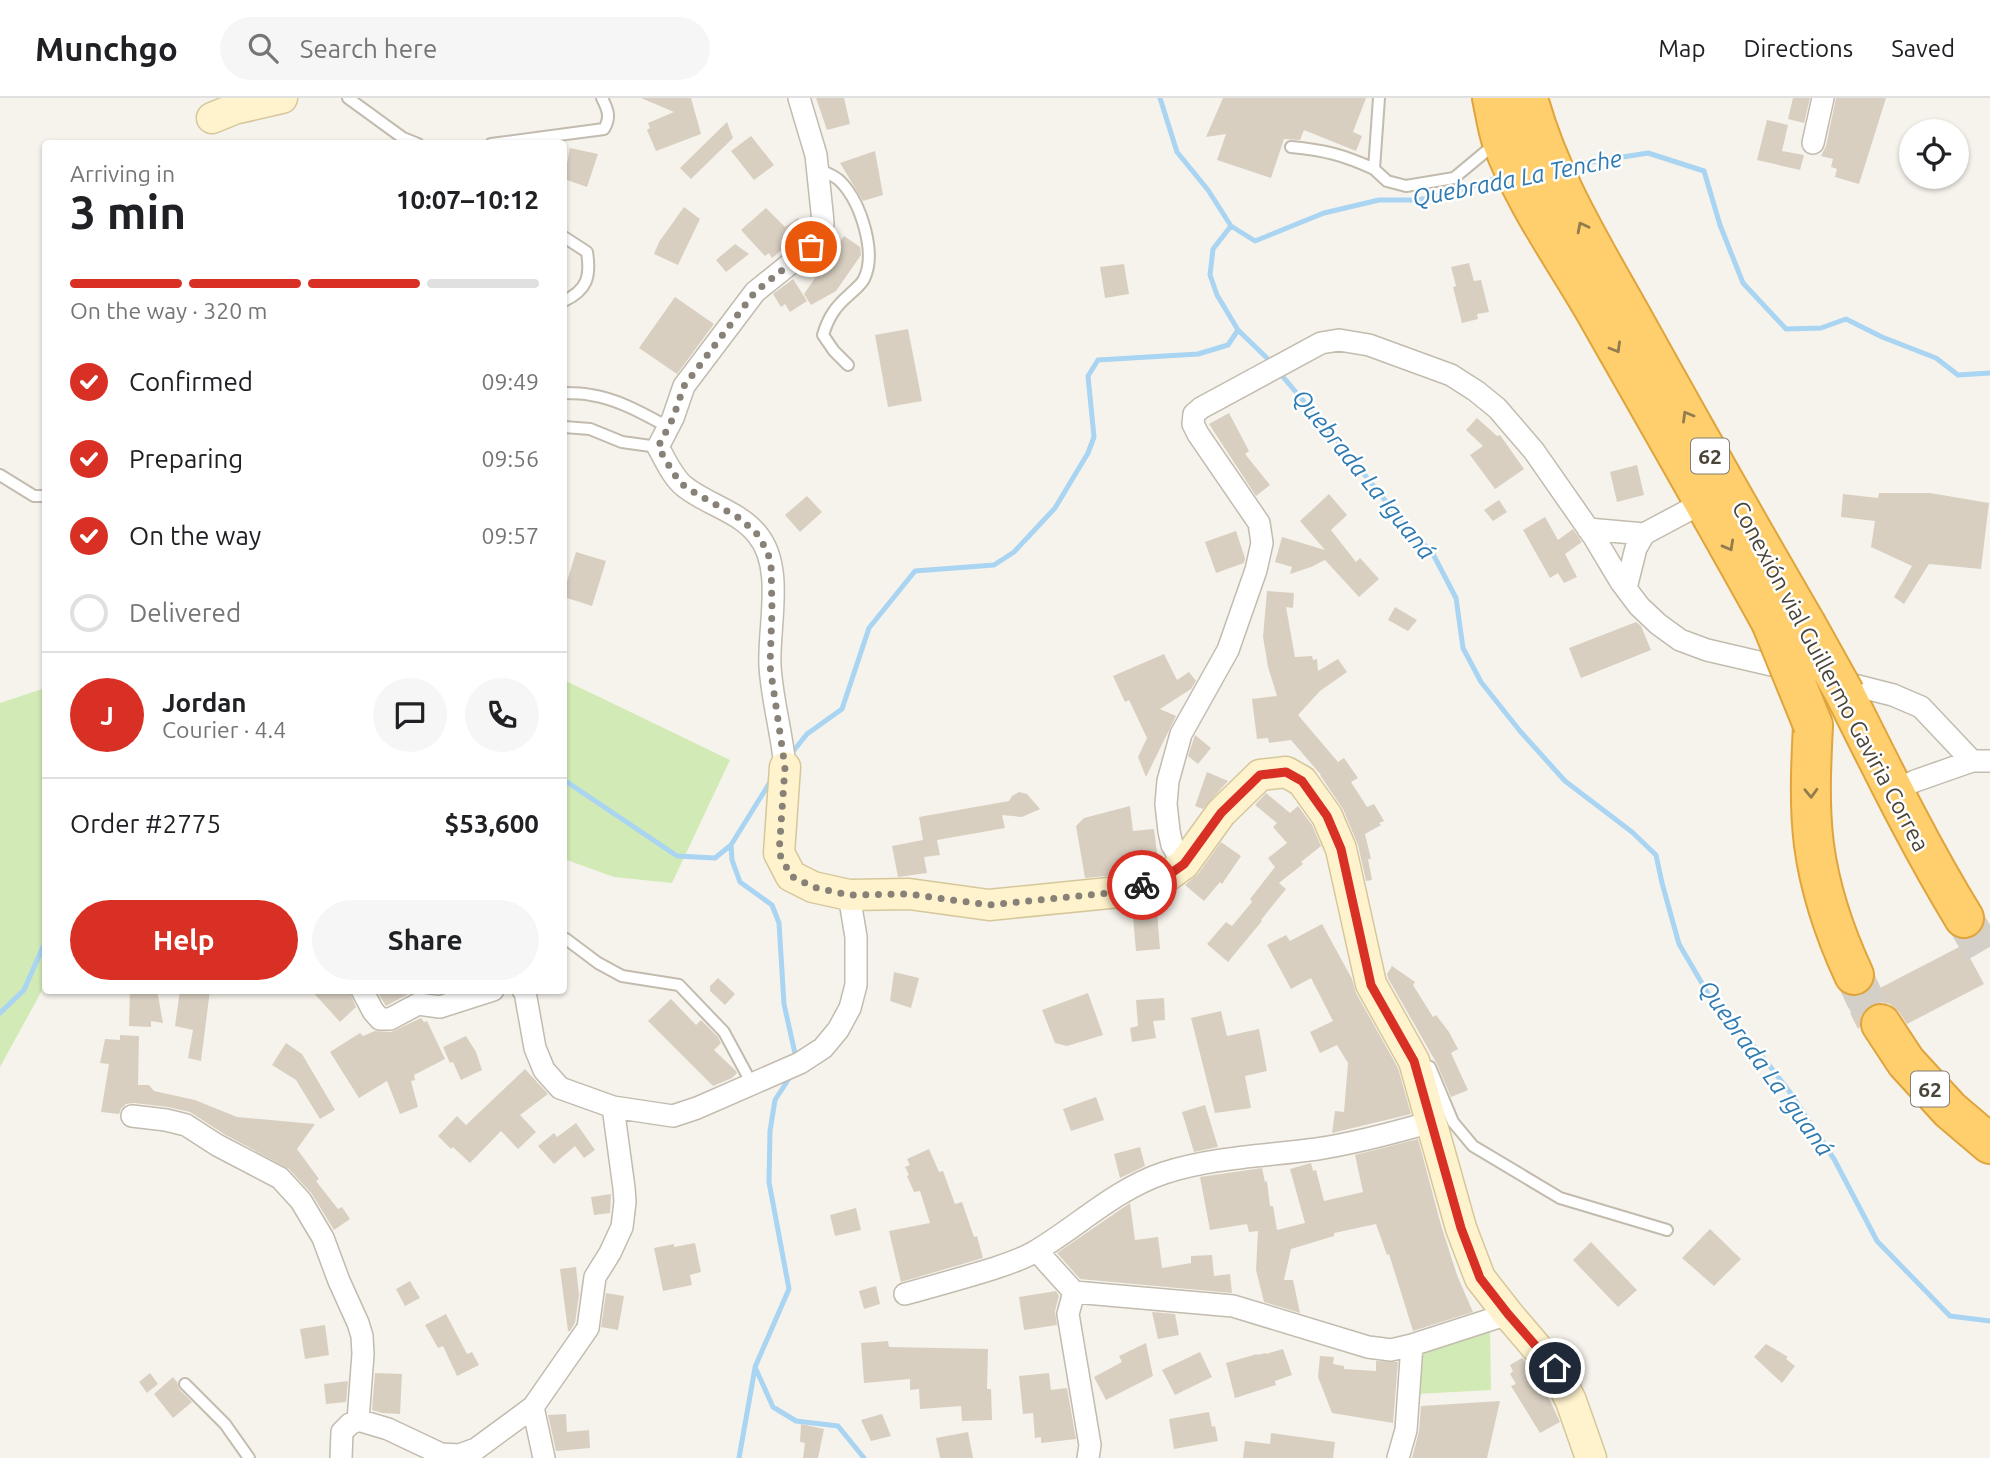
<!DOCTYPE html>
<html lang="en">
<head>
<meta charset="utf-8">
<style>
	body { margin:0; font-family:Ubuntu,sans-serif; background:#f6f6f6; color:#202124; height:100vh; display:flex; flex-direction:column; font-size:26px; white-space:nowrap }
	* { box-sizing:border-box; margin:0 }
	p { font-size:23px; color:#757577 }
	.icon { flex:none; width:38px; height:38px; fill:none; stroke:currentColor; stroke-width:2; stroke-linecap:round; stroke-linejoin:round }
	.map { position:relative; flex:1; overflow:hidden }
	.sheet { position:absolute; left:42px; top:42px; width:525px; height:854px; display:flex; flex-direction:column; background:#fff; border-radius:7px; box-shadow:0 2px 5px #0004 }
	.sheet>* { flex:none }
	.fabs { position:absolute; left:1899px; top:21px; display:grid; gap:14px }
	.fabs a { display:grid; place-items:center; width:70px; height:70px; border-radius:50%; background:#fff; box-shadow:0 2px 5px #0004; font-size:35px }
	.pin { position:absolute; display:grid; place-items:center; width:60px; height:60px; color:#fff; margin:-30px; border:4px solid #fff; border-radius:50%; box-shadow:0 2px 7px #0007 }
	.courier { position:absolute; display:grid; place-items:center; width:70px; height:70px; margin:-35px; border:5px solid #d93025; border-radius:50%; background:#fff; color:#222; box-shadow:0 2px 9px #0007 }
	.summary em { font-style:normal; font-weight:600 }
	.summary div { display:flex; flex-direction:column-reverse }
	.summary { display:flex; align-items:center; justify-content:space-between; height:119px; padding:0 28px }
	h1 { font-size:46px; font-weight:600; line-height:52px }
	.bar { display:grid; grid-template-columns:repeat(4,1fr); gap:10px 7px; align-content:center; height:84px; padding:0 28px }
	.bar i { height:9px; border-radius:5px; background:#e0e0e0 }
	.bar .active { background:#d93025 }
	.bar p { grid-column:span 4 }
	.line { display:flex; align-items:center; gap:18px; padding:0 28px; border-top:2px solid #e0e0e0 }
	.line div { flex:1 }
	.round { display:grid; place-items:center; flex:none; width:74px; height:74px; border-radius:37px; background:#f6f6f6 }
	ol { padding:0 28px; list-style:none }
	li { display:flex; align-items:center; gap:21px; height:77px }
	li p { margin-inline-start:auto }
	li .icon { padding:7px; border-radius:50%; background:#d93025; color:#fff; stroke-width:4 }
	li:last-child { color:#757577 }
	li i { width:38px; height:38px; border:4px solid #e0e0e0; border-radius:50% }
	.action { display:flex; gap:14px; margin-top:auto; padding:14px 28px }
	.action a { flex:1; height:80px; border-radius:42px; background:#d93025; color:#fff; font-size:28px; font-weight:600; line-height:80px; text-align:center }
	.action a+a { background:#f6f6f6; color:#202124 }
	header { display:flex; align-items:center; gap:42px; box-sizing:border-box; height:98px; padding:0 35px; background:#fff; border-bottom:2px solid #e0e0e0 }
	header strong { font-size:33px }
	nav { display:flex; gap:38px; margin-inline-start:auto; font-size:24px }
	.search { width:490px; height:63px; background:#f6f6f6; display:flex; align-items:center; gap:18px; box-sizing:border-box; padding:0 24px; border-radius:38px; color:#757577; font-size:26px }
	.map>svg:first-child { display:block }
</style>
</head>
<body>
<header>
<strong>Munchgo</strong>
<div class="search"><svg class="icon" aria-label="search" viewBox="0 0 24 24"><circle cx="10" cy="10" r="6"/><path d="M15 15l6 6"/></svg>Search here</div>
<nav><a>Map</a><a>Directions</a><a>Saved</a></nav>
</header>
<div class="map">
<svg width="1990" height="1360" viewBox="0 0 1990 1360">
	<rect width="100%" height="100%" fill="#f6f3ec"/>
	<path fill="#d2eab5" d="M564 582 730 662 672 785 614 779 564 761Z
		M45 590V887L0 969V605Z
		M1490 1231 1491 1292 1416 1296V1253Z"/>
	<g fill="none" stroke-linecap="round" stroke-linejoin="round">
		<path stroke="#a9d4f2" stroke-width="5" d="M1160 0 1177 54 1208 92 1231 128 1213 151 1210 177 1217 197 1238 232 1272 265
			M1566 68 1648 55 1704 73 1720 127 1743 185 1786 231 1821 230 1846 221 1882 239 1936 260 1958 277 1990 275
			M1231 128 1255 143 1324 115 1379 102H1418L1464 92 1501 78
			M1278 273 1340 346 1400 421 1433 456 1456 500 1463 550 1481 584 1520 633 1565 683 1632 734 1656 757 1662 785 1679 846 1710 899 1758 953 1789 993 1834 1061 1877 1143 1950 1218 1990 1223
			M791 656 807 636 842 611 869 530 915 473 994 467 1014 454 1055 410 1088 355 1094 339 1088 278 1098 262 1198 256 1228 247 1238 232
			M772 681 731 747 732 762 740 784 772 807 779 825 784 906 796 960
			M564 682 677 758 715 760 731 747
			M0 915 24 892 46 842
			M792 976 775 1002 770 1033 769 1084 789 1191 755 1269 773 1309 796 1323 838 1328 864 1360
			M739 1360 755 1270"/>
	</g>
	<path fill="#d8cfc1" d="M641 0H691L701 36 656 53 647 32 650 30 648 25 674 14Z
		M816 0H844L850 26 827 32Z
		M1223 0H1366L1353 34 1362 38 1356 53 1304 32 1300 42 1284 41 1271 80 1217 62 1226 36 1206 39Z
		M1793 0H1810L1804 25 1788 21Z
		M1836 0H1886L1859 86 1835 79 1837 71 1831 69 1833 61 1821 58 1826 48Z
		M1767 22 1788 27 1782 53 1804 57 1800 72 1757 62Z
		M727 24 733 40 691 81 680 70Z
		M751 38 774 67 754 82 731 53Z
		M570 50 598 56 587 89 564 81Z
		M875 53 883 97 863 103 840 65Z
		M684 109 700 121 678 167 654 156 659 144Z
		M766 110 785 129 798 120 807 131 772 160 769 155 765 158 741 132Z
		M844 138 860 149 861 157 836 193 811 207 804 196Z
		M735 146 749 156 726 174 716 162Z
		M1469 165 1474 183 1481 182 1489 214 1477 216 1478 221 1462 225 1453 189 1456 188 1451 169Z
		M1124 166 1129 196 1105 200 1100 169Z
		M793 181 807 203 790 214 785 206 781 209 773 196Z
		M675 199 714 226 677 276 639 250Z
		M908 231 922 303 888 309 875 237Z
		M1229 315 1249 353 1245 356 1270 387 1256 398 1209 326Z
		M1477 320 1497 338 1500 337 1524 371 1495 391 1470 357 1483 348 1466 332Z
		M1637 367 1644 397 1617 404 1610 374Z
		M1879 395H1930L1989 405 1981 471 1929 466 1904 506 1894 499 1912 468 1871 449 1875 423 1841 419 1843 396 1878 400Z
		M1329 396 1347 417 1331 432 1356 464 1360 460 1379 481 1359 499 1325 462 1311 469 1290 476 1292 469 1275 464 1282 439 1325 452 1300 423Z
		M807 398 822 414 800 434 785 417Z
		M1499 402 1507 414 1493 423 1484 412Z
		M1545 419 1558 442 1573 431 1582 444 1565 456 1577 479 1564 485 1558 475 1550 480 1523 432Z
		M1236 433 1245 460 1244 465 1216 475 1205 444Z
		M576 454 606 463 592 508 564 499V493Z
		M1267 493 1294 495 1293 510 1286 509 1295 559 1312 558 1313 562 1317 561 1318 573 1338 561 1347 574 1320 593 1298 617 1338 664 1344 660 1358 680 1351 684 1367 709 1374 706 1384 723 1379 725 1381 727 1365 736 1371 761H1368L1372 782 1366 783 1358 747 1343 711 1320 677H1321L1291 642 1269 645 1268 640 1257 641 1252 601 1277 598 1268 569 1263 539Z
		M1395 509 1417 522 1408 533 1388 522Z
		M1636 524 1641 528 1651 552 1581 580 1569 550Z
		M1164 556 1177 582 1189 574 1196 583 1191 591 1160 611 1176 618 1146 679 1138 659 1147 640 1129 602 1125 604 1113 578Z
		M1195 637 1211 650 1198 666 1188 658Z
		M1207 674 1228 683 1203 711 1195 708Z
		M1019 694 1027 696 1040 711 1022 719 1002 717 1005 730 937 742 940 757 924 759 927 775 898 779 892 748 923 742 919 719 1009 703 1012 698Z
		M1266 695 1290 715 1298 708 1312 727 1321 748 1301 764 1303 766 1279 785 1286 791 1261 822 1262 823 1228 864 1207 846 1226 824 1232 828 1252 804 1250 801 1275 769 1268 760 1287 745 1273 729 1277 725 1255 707Z
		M1130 708 1133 733 1154 731 1158 763 1152 760 1153 766 1116 777 1085 780 1076 728 1084 720Z
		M1221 744 1241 758 1222 786 1220 784 1204 803 1185 787 1198 776Z
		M1156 801 1160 851 1136 853 1132 808Z
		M1322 826 1352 881 1356 895 1398 970 1411 1016 1332 1035 1335 1013 1344 1014 1348 965 1337 947 1320 955 1310 934 1333 923 1311 880 1291 891 1267 847 1286 837 1290 843Z
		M1963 847 1984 886 1907 926 1899 914 1890 906 1880 904 1870 907 1862 916 1860 929 1858 931 1850 915 1882 898 1878 891Z
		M1392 868 1415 884 1413 887 1433 919 1436 917 1449 934 1458 951 1451 955 1468 992 1451 999 1437 966 1388 880 1387 876Z
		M894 874 919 880 911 910 890 903Z
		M718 880 735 896 725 907 710 893V888Z
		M130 892H157L163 925 151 923V929L129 928Z
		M180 892H210L201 963 188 960 193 932 175 928Z
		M311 892H349L356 909 340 924Z
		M385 892H409L410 895 386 908 379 897Z
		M1088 895 1103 937 1067 948 1055 945 1042 912Z
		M1164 900 1165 922 1153 923 1156 940 1132 944 1130 930 1138 928 1136 902Z
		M671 901 696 927 701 922 718 939 721 945 714 952 736 973 737 975 732 980 713 988 648 923Z
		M1221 913 1227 938 1259 931 1267 973 1245 978 1251 1010 1215 1015 1191 920Z
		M421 920 424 924 427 923 445 961 414 977 415 982 411 983 418 1009 400 1016 387 983 359 1000 330 954 360 935 363 938 375 933 391 934Z
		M120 937 139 938 138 987H149L154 993 195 1002 237 1019 315 1026 297 1051 319 1081 316 1083 338 1111 342 1109 350 1121 334 1132 312 1096 289 1071 224 1036 190 1014 168 1009 134 1005 126 1006 121 1011 119 1016 101 1014 109 966 100 965 105 941 120 942Z
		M466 938 476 954 482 972 461 982 453 964 450 965 443 949Z
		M286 945 302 956 335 1012 320 1021 296 982 272 967Z
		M525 971 548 996 520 1017 536 1034 518 1051 501 1033 470 1065 453 1049 451 1051 438 1038 457 1018 466 1027Z
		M1096 999 1104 1022 1071 1033 1063 1011Z
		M1205 1007 1218 1049 1194 1054 1182 1014Z
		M576 1025 595 1052 584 1060 575 1048 554 1066 538 1048 554 1035 557 1039Z
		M1418 1041 1441 1127 1457 1177 1473 1214 1413 1233 1389 1156 1387 1157 1376 1126 1334 1135V1138L1291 1151 1284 1182H1293L1300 1215 1264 1204 1256 1172 1258 1133 1249 1134 1247 1126 1210 1132 1200 1079 1262 1070 1265 1084 1267 1083 1270 1108H1273L1277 1132 1305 1125 1290 1071 1311 1065 1313 1073 1316 1072 1324 1103 1363 1094 1355 1057Z
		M1140 1049 1145 1068 1120 1080 1114 1056Z
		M929 1051 939 1074 943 1073 955 1106 962 1104 974 1139 977 1138 983 1160 901 1184 889 1133 930 1125 920 1093 914 1094 907 1078 909 1077 905 1069 910 1067 907 1061Z
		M611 1096 610 1115 594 1117 591 1099Z
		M1130 1105 1135 1142 1158 1139 1162 1170 1191 1165V1158L1212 1157 1214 1178 1230 1176 1232 1195 1080 1181 1057 1155Z
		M856 1110 861 1132 835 1138 830 1117Z
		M1710 1131 1741 1161 1714 1188 1682 1160Z
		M1591 1144 1637 1192 1618 1209 1573 1162Z
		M695 1145 701 1174 690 1177 692 1187 663 1193 654 1150 674 1146V1149Z
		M576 1169 579 1197 575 1225 570 1233H568L560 1171Z
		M410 1183 420 1200 405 1208 396 1191Z
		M876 1188 880 1206 864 1211 859 1193Z
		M1056 1193 1059 1198 1055 1213 1057 1227 1024 1232 1019 1199Z
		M606 1195 624 1198 618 1232 601 1229Z
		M1152 1214 1175 1216 1179 1237 1158 1241Z
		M446 1216 467 1256 472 1254 479 1267 457 1278 443 1248 438 1250 425 1227Z
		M325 1227 329 1257 305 1261 300 1231Z
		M888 1243 889 1249 988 1251 987 1291H991L992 1322 962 1323 961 1308 920 1311 919 1291 910 1292V1281L864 1285 861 1245Z
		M1146 1245 1153 1278 1106 1302 1094 1279 1122 1264 1119 1258Z
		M1766 1246 1788 1259 1786 1261 1795 1268 1782 1285 1754 1259Z
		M1283 1251 1292 1277 1275 1283 1276 1287 1235 1300 1226 1265 1257 1256V1257L1266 1255V1256Z
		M1200 1254 1212 1279 1175 1297 1162 1272Z
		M1320 1258 1334 1259 1333 1266 1344 1268V1271L1376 1273V1263L1398 1264 1393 1325 1332 1315 1318 1279Z
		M1522 1260 1540 1281 1560 1324 1540 1335 1511 1288 1516 1286 1510 1276 1513 1273 1510 1267Z
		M150 1275 158 1286 147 1295 139 1284Z
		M375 1275 402 1276 400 1316 382 1315 372 1312Z
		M1049 1275 1051 1292 1067 1290 1076 1341 1041 1345V1339L1035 1340 1033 1315 1023 1316 1019 1278Z
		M173 1279 177 1284 179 1291 192 1304 173 1320 154 1296Z
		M348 1283 346 1304 326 1306 324 1286Z
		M1500 1303 1487 1360H1412L1419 1333 1421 1308Z
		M1209 1314 1212 1329 1215 1328 1218 1343 1174 1351 1169 1321Z
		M566 1316 567 1334 589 1332 590 1350 556 1353 548 1317Z
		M882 1316 891 1338 871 1343 861 1322Z
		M801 1326 824 1331 818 1360H803L805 1345 800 1344Z
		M968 1334 973 1360H940L936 1340Z
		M1271 1335 1335 1344 1333 1360H1243L1245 1343 1270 1346Z"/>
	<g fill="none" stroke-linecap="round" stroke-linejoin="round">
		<path stroke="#d4d0c8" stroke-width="38" stroke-dasharray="38 19" stroke-linecap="butt" d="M1964 820 1990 865
			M1854 877 1864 899 1881 926"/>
		<g stroke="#c2bbae" stroke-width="14">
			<path id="lane" d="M348 0 403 40 418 46
				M1379 0 1374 71 1387 83 1406 88 1454 80 1496 45
				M491 46 604 31C611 19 608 12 602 0
				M1291 49C1324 52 1344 57 1374 71
				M817 71C825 74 836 78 841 84 861 105 877 155 864 181 861 187 854 192 849 197 835 209 828 220 823 237L834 253 848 267
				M564 139 587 154C591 179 587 192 564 203
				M564 295C573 295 582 295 591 297 618 301 644 316 668 329
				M564 329 590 331 622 344 658 349
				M0 377 34 398H46
				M566 841 598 865 622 878 679 887 724 934 752 986
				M1423 966 1430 969 1453 1024 1473 1048 1560 1100 1667 1132
				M185 1286 225 1326 249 1360"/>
		</g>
		<g stroke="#c2bbae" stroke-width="24">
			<path id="street" d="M1813 45 1823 0
				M1588 431 1644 436
				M1626 490 1636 450 1644 436 1704 404
				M1838 583 1893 597 1921 609 1972 663
				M785 669C782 635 772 602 770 568 768 528 785 469 757 436 738 413 708 407 685 389 673 380 666 363 658 349L673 320 684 288 755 194 811 149 818 140 823 126 822 114 816 57 799 0
				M1893 693 1915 683 1972 663H1990
				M1184 766 1172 747 1169 733 1166 706 1168 683 1181 636 1228 552 1256 472 1262 445 1259 425 1198 336 1193 326 1194 316 1201 310 1321 245 1339 242 1369 247 1451 277 1476 293 1497 310 1534 353 1594 439 1621 484 1639 508 1658 526 1680 542 1707 552 1793 572
				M362 892 373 913 380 921H390L418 906 440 909 493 892
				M523 892 525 894 535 950 544 972 560 990 613 1009 673 1018 697 1010 800 965 823 950 838 932 850 910 856 887V839L849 797
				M132 1018 166 1022 186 1027 217 1047 280 1080 301 1103 323 1140 339 1183 358 1225 362 1238 363 1256 358 1322
				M1037 1153 1074 1194 1068 1216 1090 1347 1088 1360
				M1074 1194 1233 1208 1368 1249 1391 1252 1412 1247 1508 1216
				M905 1196C934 1188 963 1180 992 1171 1007 1166 1023 1161 1036 1153 1078 1128 1116 1091 1164 1075 1213 1059 1266 1058 1317 1051 1356 1045 1393 1035 1431 1024
				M533 1309 544 1360
				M341 1360 342 1334 350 1326 358 1322 388 1331 441 1356 459 1357 476 1351 533 1309 588 1230 595 1179 610 1155 622 1129 625 1104 624 1090 613 1009
				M1398 1360 1406 1332 1412 1247"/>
		</g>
		<g stroke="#d6c79b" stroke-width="33">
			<path id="secondary" d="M212 20 234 11 282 0
				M785 669 779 755 791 778 813 789 849 797 909 796 989 807 1119 794 1163 781 1184 766 1221 715 1260 677 1286 674 1302 683 1327 718 1341 751 1371 886 1414 963 1461 1130 1480 1180 1508 1216 1555 1271 1571 1303 1591 1360"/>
		</g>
		<g stroke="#e0a43c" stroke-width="42">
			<path id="highway" d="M1492 0C1495 14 1497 28 1501 41 1524 105 1565 160 1598 218 1656 320 1714 421 1771 524
				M1528 0C1550 82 1597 156 1638 230 1693 329 1749 428 1806 526
				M1845 596C1883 672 1920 748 1964 820
				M1813 627C1811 667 1809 707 1814 747 1820 792 1835 836 1854 877
				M1881 926 1906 964 1950 1012 1990 1046"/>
		</g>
		<use href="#lane" stroke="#fff" stroke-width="10"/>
		<use href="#street" stroke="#fff" stroke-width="21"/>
		<use href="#secondary" stroke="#fff3cd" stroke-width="30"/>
		<use href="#highway" stroke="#ffcf6e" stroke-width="38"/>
		<g stroke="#e0a43c" stroke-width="42" stroke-linecap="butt">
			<path id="highway-bridge" d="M1771 524 1813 627
				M1806 526 1845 596"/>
		</g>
		<use href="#highway-bridge" stroke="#ffcf6e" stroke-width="38"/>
	</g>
	<defs><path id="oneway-chevron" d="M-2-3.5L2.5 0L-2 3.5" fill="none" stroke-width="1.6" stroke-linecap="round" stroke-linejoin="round" transform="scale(1.75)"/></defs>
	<g stroke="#937c4e">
		<use href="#oneway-chevron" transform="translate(1582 129) rotate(-117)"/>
		<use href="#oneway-chevron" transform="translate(1616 250) rotate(60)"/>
		<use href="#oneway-chevron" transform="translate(1687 318) rotate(-120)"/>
		<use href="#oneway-chevron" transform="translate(1729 448) rotate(61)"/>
		<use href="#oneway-chevron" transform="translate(1811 695) rotate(88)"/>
	</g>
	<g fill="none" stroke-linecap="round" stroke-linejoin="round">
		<path stroke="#878178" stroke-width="7" stroke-dasharray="0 12.6" d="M811 149 755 194 684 288 673 320 658 349 674 376 685 389 741 421 758 437 767 453 771 465 772 512 770 568 785 669 779 755 791 778 813 789 849 797 909 796 989 807 1119 794 1142 787"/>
		<path stroke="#d93025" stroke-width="9" d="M1142 787 1163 781 1184 766 1221 715 1260 677 1286 674 1302 683 1327 718 1341 751 1371 887 1414 963 1461 1130 1480 1180 1508 1216 1555 1270"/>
	</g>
	<g text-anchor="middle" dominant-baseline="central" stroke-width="5" stroke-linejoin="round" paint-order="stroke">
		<g fill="#fff" stroke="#817c74" stroke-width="2">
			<rect x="1691" y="340.5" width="38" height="35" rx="5"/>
			<rect x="1911" y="973.5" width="38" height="35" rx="5"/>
		</g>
		<g font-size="21" font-weight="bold" fill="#4b4439">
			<text x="1710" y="358">62</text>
			<text x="1930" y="991">62</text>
		</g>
		<g font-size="23" fill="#4b4439" stroke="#fff">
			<text transform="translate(1831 578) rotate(62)">Conexión vial Guillermo Gaviria Correa</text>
		</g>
		<g font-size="24" font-style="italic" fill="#2e7ab2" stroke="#fff">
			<text transform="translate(1517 80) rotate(-11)">Quebrada La Tenche</text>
			<text transform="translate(1364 376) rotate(51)">Quebrada La Iguaná</text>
			<text transform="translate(1766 970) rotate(54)">Quebrada La Iguaná</text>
		</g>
	</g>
</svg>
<div class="fabs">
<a><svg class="icon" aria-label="locate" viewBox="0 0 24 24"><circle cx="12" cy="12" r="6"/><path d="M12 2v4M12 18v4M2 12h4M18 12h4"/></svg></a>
</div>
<div class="pin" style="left:811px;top:149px;background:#ea580c"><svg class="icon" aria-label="bag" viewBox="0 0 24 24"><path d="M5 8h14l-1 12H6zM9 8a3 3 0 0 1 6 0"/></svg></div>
<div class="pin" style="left:1555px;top:1270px;background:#1f2937"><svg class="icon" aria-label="home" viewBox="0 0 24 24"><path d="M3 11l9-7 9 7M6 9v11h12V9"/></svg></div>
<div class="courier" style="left:1142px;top:787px"><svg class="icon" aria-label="bike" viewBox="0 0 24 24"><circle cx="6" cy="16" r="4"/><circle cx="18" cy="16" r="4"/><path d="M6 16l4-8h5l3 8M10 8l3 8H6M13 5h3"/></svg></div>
<section class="sheet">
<div class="summary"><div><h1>3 min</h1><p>Arriving in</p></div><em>10:07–10:12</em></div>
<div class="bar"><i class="active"></i><i class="active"></i><i class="active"></i><i></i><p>On the way · 320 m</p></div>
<ol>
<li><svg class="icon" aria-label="check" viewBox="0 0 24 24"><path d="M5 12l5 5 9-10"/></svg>Confirmed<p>09:49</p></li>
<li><svg class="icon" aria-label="check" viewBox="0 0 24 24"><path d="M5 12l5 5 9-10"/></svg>Preparing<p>09:56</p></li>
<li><svg class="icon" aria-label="check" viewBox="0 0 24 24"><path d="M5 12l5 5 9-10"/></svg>On the way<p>09:57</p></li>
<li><i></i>Delivered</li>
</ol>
<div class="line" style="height:126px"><b class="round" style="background:#d93025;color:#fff">J</b><div><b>Jordan</b><p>Courier · 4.4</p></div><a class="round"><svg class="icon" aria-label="chat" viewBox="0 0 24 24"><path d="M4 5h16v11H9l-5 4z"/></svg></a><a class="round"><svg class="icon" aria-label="phone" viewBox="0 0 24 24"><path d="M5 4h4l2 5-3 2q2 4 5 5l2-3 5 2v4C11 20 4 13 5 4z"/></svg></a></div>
<div class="line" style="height:91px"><div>Order #2775</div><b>$53,600</b></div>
<div class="action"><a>Help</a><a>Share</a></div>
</section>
</div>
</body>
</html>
